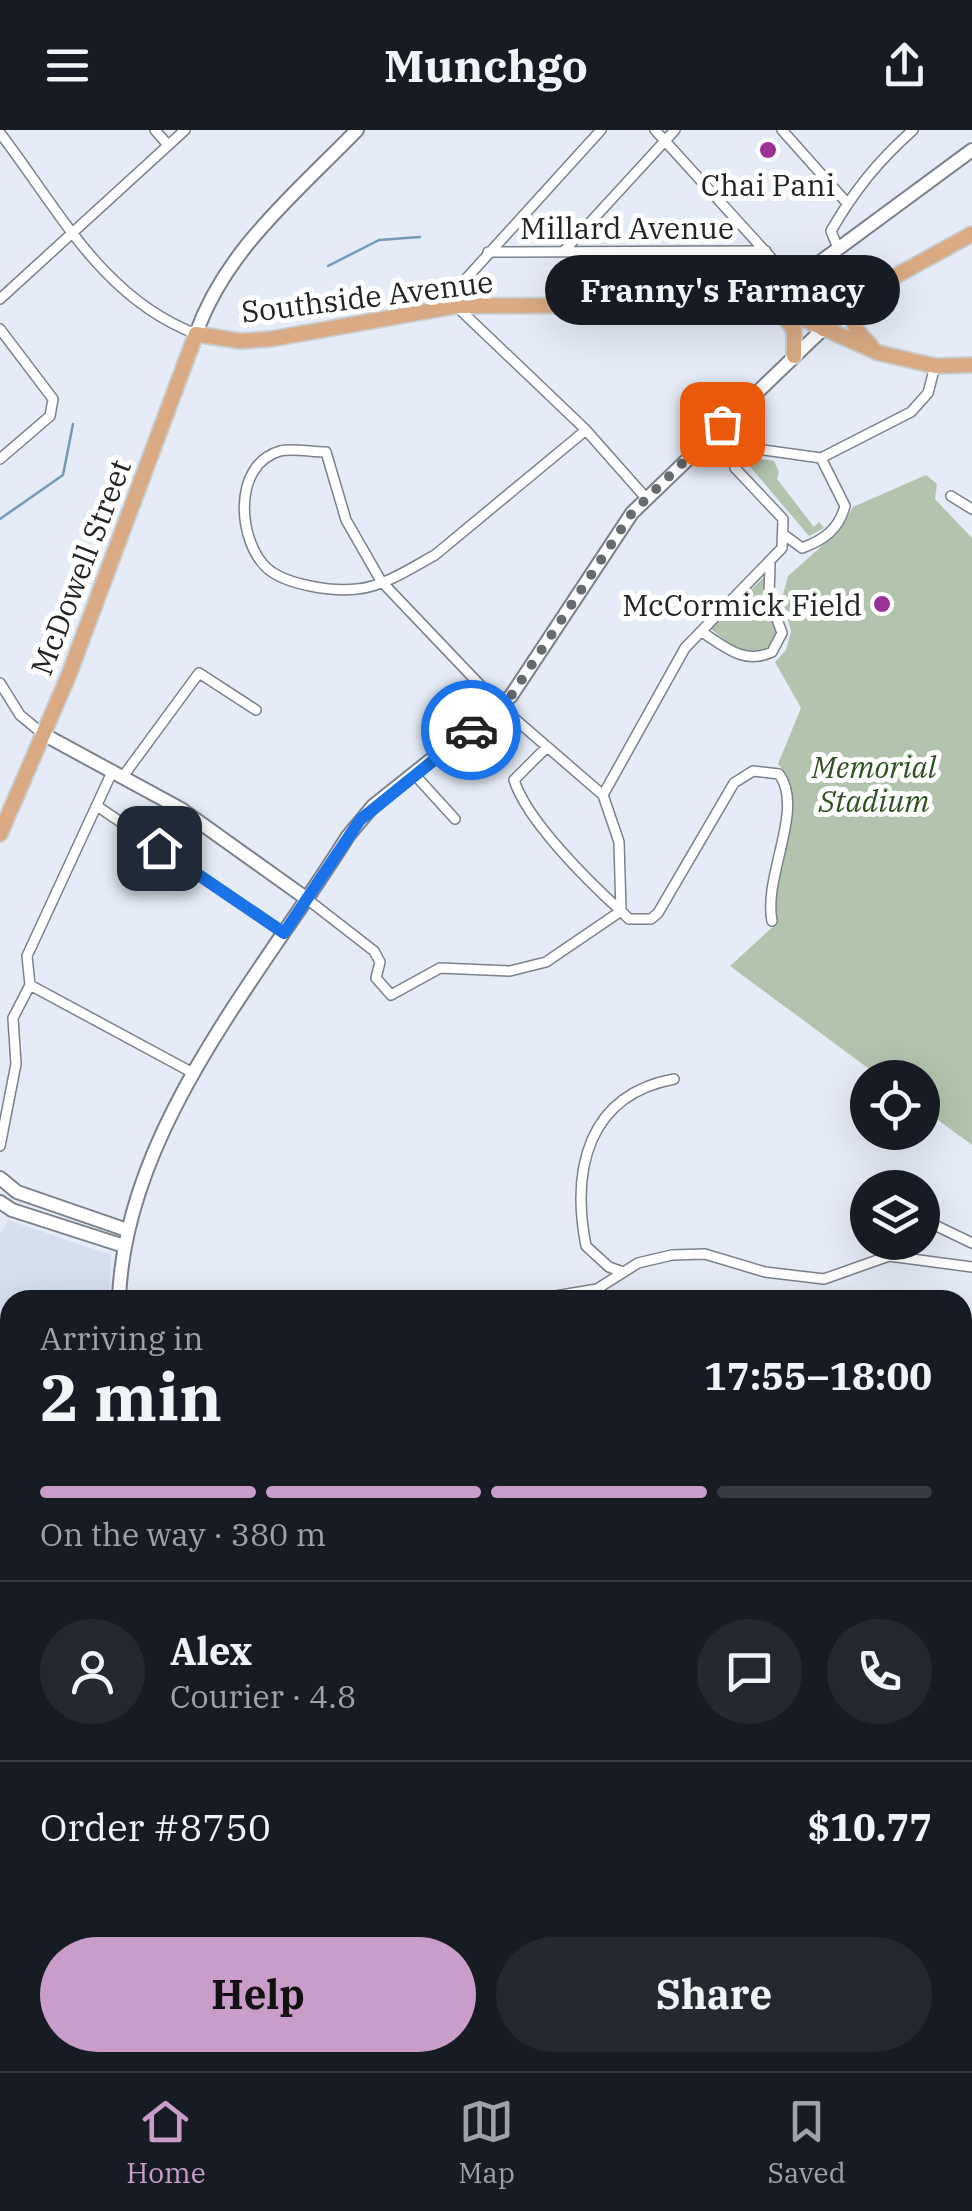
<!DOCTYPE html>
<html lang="en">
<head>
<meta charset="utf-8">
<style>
	body { margin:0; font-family:"IBM Plex Serif",serif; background:#242831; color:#f1f3f6; height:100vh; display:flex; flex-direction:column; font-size:38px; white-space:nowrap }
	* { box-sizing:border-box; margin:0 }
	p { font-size:32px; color:#9ea1a6 }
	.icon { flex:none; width:55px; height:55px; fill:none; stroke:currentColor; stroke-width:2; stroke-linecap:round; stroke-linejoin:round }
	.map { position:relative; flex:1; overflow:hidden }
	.sheet { position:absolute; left:0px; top:1160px; width:972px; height:782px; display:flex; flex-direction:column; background:#171b24; border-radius:30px 30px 0 0; box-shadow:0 10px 40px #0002 }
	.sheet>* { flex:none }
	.tools { position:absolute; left:850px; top:930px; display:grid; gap:20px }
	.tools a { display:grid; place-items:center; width:90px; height:90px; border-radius:50%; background:#171b24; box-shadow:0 10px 40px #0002; font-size:50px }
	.pin { position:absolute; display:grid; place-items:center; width:85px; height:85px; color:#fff; margin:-42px; border-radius:20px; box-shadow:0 5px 15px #0006 }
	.courier { position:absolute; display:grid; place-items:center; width:100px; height:100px; margin:-50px; border:8px solid #1a73e8; border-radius:50%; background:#fff; color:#222; box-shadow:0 2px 12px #0007 }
	.bubble { position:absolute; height:70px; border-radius:35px; background:#171b24; box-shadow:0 10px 40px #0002; font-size:32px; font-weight:800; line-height:70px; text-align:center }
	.summary em { font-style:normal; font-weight:800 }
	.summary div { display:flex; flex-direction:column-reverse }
	.summary { display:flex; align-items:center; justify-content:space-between; height:170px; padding:0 40px }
	h1 { font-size:65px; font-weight:800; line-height:75px }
	.bar { display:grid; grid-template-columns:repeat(4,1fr); gap:15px 10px; align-content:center; height:120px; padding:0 40px }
	.bar i { height:12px; border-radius:8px; background:#363941 }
	.bar .current { background:#ca9cca }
	.bar p { grid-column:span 4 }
	.line { display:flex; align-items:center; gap:25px; padding:0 40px; border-top:2px solid #363941 }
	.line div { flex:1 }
	.round { display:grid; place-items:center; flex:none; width:105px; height:105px; border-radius:52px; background:#242831 }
	.cta { display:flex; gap:20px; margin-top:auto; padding:20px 40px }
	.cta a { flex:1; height:115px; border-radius:60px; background:#ca9cca; color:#111; font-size:40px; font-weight:800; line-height:115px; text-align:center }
	.cta a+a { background:#242831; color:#f1f3f6 }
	header { display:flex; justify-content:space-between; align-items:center; height:130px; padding:0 40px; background:#171b24; font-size:45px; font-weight:800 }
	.tabs { display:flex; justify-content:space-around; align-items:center; height:140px; border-top:2px solid #363941; background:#171b24; font-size:28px; color:#9ea1a6 }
	.tabs a { display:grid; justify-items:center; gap:5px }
	.tabs .current { color:#ca9cca }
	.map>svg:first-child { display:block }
</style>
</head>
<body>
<header><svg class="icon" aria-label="menu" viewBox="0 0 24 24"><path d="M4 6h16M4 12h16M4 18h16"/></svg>Munchgo<svg class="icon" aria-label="share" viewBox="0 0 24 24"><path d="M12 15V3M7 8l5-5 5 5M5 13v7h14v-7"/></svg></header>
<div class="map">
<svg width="972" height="1941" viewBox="0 0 972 1941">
	<rect width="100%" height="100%" fill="#e5ecf7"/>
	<path fill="#d4dff0" d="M8 1090 111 1125 109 1170H10V1602L0 1607V1105Z"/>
	<path fill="#b2c4ad" d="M743 326 774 331 779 342 777 349 814 397 819 392 824 398 809 406 747 333H739Z
		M926 345 937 354 935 369 972 408V1015L923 979 922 948 880 947 730 836 777 793C768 740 815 673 778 634L801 578 775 532 786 520 791 501 782 468 788 446 840 400 853 377Z
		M765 446 764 472 777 505 771 516 760 523 734 518 711 499Z"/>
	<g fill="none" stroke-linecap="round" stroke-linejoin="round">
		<path stroke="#749bb5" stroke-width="2.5" d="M328 136 379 110 420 107
			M0 389 63 345 73 294
			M257 1941 264 1932"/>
		<g stroke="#7b828b" stroke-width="12">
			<path id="street" d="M155 0 168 15
				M601 0 454 162 456 176 585 299 646 368
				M655 0 793 152
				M782 0 847 73
				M0 3C59 80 102 168 196 204
				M838 118 831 101C854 61 878 31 913 0
				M488 122 766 121
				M563 122 675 0
				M0 169 185 0
				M0 199 53 269 50 286 0 329
				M586 300 435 425C413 437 383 457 357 459 333 462 287 455 268 439 238 413 231 335 280 321 292 318 312 322 326 322L346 390 381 451 501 577 603 665 619 712 621 781 629 789H651L658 783 734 653 753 641 779 644C805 679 763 746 772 791
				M715 300 735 316 821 328 911 282 928 263 935 236
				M951 366 972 379
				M783 404 802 418C824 410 839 399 845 376L821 328
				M702 502C725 517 744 535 772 522L782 503 769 467 770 434
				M0 553 20 585 43 604
				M414 644 455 689
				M124 645 199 543 256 580
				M603 665 685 518 782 418 783 389 735 338V316
				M97 676 284 803
				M307 769 374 821 380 832 376 848 391 865 440 838 510 841 546 832 621 781C589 752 527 691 514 650L546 618
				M30 855 193 943
				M0 1016 16 934 13 888 30 855 27 826 113 640
				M922 1089 972 1113
				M623 1142 609 1137 586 1116C571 1039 588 965 674 949
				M222 1170H234
				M532 1170 597 1159 638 1133 672 1125 705 1124 765 1142 824 1149 889 1126 972 1137
				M962 1236 972 1223
				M962 1404 972 1407
				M0 1685 10 1668
				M0 1709 10 1736
				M962 1717 972 1709
				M962 1926 972 1923
				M347 1932 349 1941
				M530 1932 536 1941
				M854 1932 858 1941
				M29 1941 34 1932
				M152 1941 159 1932
				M419 1941 433 1936 446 1941
				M659 1941 669 1932
				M893 1941 897 1932
				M907 1941 941 1932"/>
		</g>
		<g stroke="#7b828b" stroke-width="16">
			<path id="secondary" d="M772 175 793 152 972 20
				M196 204C225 120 297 62 357 0
				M43 604 181 679 307 769
				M0 1048 17 1062 127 1100
				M0 1072 12 1080 124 1116
				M119 1170C124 1000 262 844 348 706L373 676 511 566 632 383 823 199
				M0 1613 10 1609
				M0 1653 10 1639"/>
		</g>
		<g stroke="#cacbcb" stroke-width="18">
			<path id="primary" d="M858 171C847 192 856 201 871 216
				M780 182 794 200V226
				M823 199 881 154 972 104
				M0 704 68 547 196 204 240 211 271 209 456 176 772 175 879 223 935 236 972 235"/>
		</g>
		<use href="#street" stroke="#fff" stroke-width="9"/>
		<use href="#secondary" stroke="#fff" stroke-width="12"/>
		<use href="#primary" stroke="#d9aa83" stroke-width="14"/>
	</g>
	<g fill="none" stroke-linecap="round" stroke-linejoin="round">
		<path stroke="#666b70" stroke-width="10" stroke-dasharray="0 18" d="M471 600 511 566 632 383 722 294"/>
		<path stroke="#1a73e8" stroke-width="12" d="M159 718 284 803 360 690 471 600"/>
	</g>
	<g fill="#9b3295" stroke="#fff" stroke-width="4">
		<circle cx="768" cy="20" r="10"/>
		<circle cx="882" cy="474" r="10"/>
	</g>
	<g text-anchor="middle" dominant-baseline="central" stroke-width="10" stroke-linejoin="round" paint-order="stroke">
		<g font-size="30" fill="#222528" stroke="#fff">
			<text x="768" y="54">Chai Pani</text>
			<text x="862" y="474" text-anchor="end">McCormick Field</text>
		</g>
		<g font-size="30" fill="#222528" stroke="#fff">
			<text x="627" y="97">Millard Avenue</text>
			<text transform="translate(367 166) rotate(-7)">Southside Avenue</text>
			<text transform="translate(80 437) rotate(-69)">McDowell Street</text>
		</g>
		<g font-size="30" font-style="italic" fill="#2e5322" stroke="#fff">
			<text x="874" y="636">Memorial<tspan x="874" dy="34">Stadium</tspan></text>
		</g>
	</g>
</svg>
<div class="tools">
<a><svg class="icon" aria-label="locate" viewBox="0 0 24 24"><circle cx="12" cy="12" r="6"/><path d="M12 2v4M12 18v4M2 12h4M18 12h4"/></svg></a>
<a><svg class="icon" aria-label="layers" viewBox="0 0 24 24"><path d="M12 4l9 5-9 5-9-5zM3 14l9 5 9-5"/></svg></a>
</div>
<div class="pin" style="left:722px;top:294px;background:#ea580c"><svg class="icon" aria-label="bag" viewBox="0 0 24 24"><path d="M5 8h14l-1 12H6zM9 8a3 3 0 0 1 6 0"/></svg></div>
<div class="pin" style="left:159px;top:718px;background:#1f2937"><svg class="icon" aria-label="home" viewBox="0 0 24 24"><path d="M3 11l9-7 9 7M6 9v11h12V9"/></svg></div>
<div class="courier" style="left:471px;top:600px"><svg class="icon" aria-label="car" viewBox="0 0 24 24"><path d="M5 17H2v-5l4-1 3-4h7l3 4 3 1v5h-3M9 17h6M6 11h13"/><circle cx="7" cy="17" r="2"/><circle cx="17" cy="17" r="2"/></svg></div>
<div class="bubble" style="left:545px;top:125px;width:355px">Franny's Farmacy</div>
<section class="sheet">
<div class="summary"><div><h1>2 min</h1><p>Arriving in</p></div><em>17:55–18:00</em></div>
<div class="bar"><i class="current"></i><i class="current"></i><i class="current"></i><i></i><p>On the way · 380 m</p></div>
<div class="line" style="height:180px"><a class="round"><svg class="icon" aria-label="person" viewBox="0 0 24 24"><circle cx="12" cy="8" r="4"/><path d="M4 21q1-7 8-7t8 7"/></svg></a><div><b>Alex</b><p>Courier · 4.8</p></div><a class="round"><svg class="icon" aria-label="chat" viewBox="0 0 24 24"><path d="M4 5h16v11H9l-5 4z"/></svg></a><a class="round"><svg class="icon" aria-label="phone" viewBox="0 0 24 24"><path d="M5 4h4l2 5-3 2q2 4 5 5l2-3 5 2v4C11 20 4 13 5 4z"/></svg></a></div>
<div class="line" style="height:130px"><div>Order #8750</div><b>$10.77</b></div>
<div class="cta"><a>Help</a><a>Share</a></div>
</section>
</div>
<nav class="tabs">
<a class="current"><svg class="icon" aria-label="home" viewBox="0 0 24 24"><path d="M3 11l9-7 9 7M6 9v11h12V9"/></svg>Home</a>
<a><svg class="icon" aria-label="map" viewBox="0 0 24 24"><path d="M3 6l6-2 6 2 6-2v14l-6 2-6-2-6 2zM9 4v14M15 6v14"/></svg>Map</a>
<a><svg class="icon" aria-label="saved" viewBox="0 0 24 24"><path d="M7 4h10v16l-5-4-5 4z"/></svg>Saved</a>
</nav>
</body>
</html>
